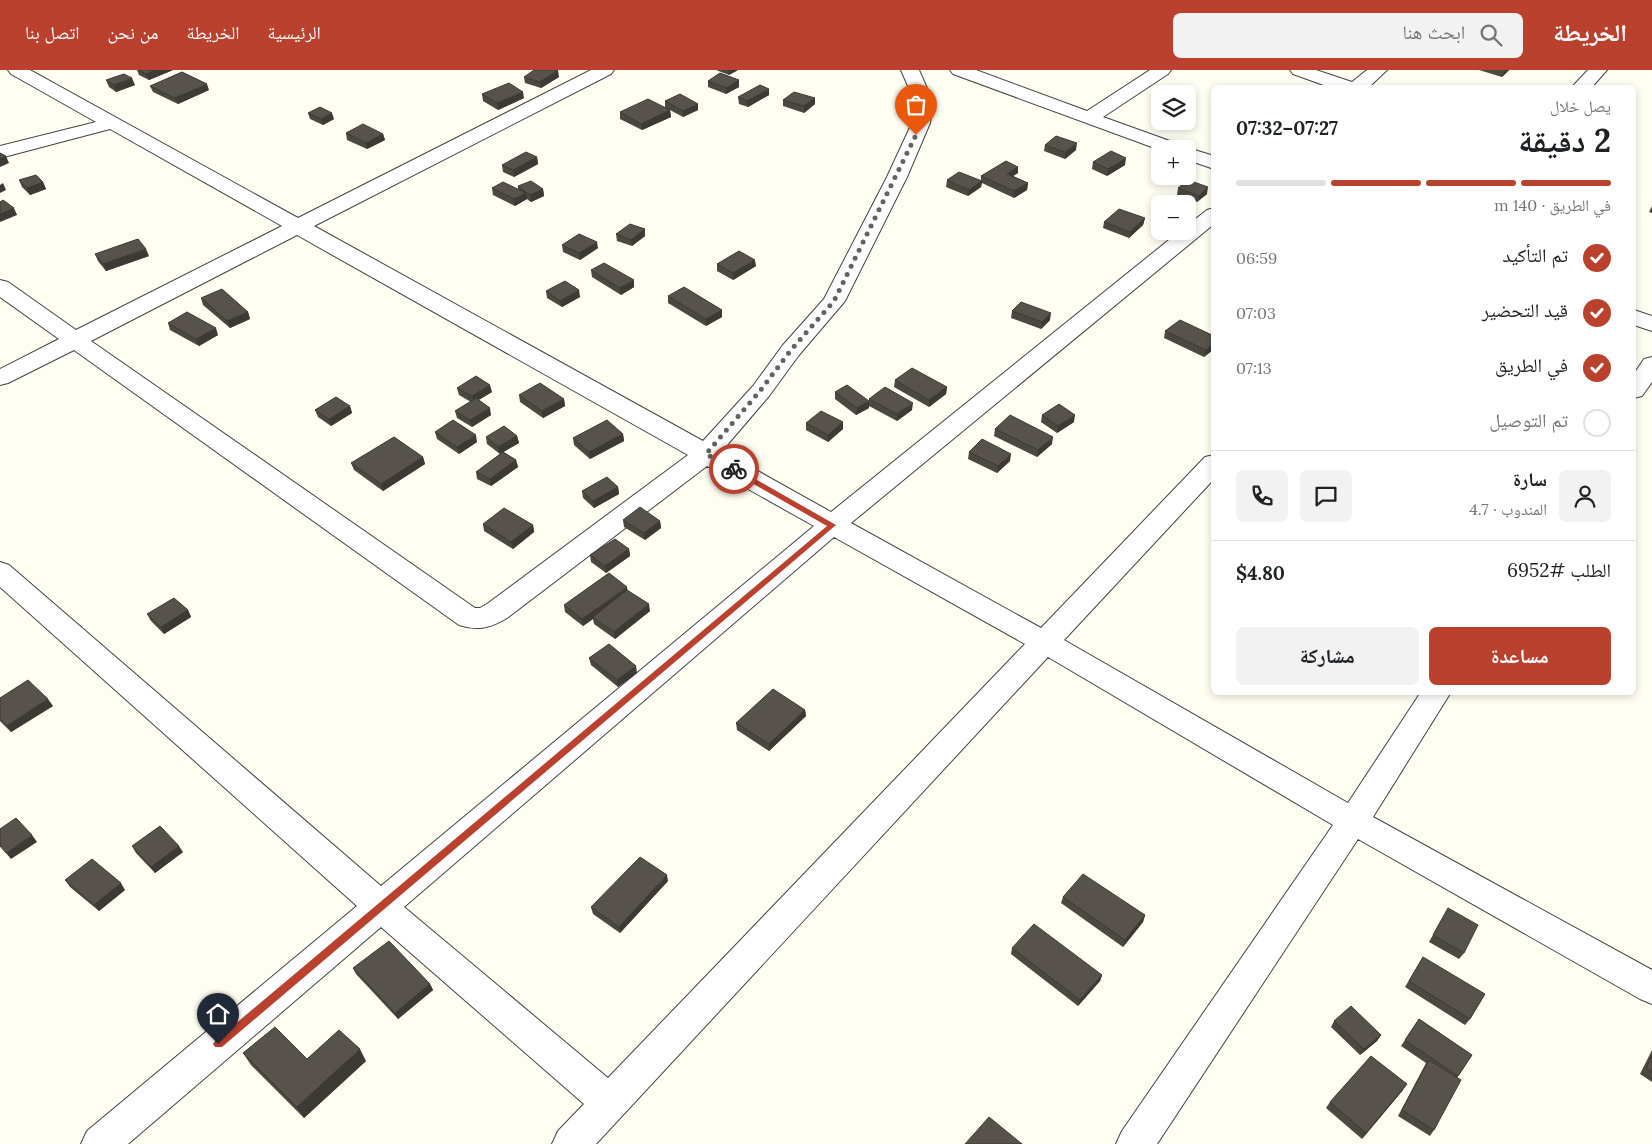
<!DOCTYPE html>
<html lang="ar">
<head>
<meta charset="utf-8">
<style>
	body { margin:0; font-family:Lora,"Noto Naskh Arabic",serif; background:#f2f2f2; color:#202124; direction:rtl; height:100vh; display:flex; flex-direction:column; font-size:19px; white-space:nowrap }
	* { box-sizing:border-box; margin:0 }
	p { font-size:16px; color:#757577 }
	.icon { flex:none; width:28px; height:28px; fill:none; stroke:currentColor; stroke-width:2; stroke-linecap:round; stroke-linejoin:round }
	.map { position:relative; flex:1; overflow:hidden; direction:ltr }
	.details { position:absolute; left:1211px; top:15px; width:425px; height:610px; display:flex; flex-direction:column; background:#fff; border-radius:8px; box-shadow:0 2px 8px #0003; direction:rtl }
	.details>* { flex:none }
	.controls { position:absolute; left:1151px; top:15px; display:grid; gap:10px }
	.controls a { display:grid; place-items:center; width:45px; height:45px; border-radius:8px; background:#fff; box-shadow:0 2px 8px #0003; font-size:25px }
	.pin { position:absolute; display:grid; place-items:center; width:42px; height:42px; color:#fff; margin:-51px -21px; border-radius:50% 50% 50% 0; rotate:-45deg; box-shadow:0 0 5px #0007 }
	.pin .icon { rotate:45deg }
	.courier { position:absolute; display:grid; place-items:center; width:50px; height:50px; margin:-25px; border:4px solid #b9412d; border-radius:50%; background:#fff; color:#222; box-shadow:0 1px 6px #0007 }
	.summary em { font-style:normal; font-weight:800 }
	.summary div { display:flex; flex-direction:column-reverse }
	.summary { display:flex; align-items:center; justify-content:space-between; height:85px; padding:0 25px }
	h1 { font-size:32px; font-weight:800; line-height:38px }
	.bar { display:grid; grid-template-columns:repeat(4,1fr); gap:8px 5px; align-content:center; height:60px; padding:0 25px }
	.bar i { height:6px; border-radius:4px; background:#e0e0e0 }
	.bar .selected { background:#b9412d }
	.bar p { grid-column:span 4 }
	.line { display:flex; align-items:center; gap:12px; padding:0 25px; border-top:1px solid #e0e0e0 }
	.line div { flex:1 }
	.round { display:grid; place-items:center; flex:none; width:52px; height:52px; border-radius:8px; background:#f2f2f2 }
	ol { padding:0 25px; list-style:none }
	li { display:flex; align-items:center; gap:15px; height:55px }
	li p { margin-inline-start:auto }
	li .icon { padding:5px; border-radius:50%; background:#b9412d; color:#fff; stroke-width:4 }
	li:last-child { color:#757577 }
	li i { width:28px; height:28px; border:2px solid #e0e0e0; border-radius:50% }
	.button { display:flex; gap:10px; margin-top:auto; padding:10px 25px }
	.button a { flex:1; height:58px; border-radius:8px; background:#b9412d; color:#fff; font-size:20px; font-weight:800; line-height:58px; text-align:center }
	.button a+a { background:#f2f2f2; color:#202124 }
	header { display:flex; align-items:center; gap:30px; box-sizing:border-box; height:70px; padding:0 25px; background:#b9412d; color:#fff }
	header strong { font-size:24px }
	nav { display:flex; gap:28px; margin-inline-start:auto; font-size:18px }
	.search { width:350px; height:45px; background:#f2f2f2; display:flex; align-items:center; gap:12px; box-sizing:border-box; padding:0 18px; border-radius:8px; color:#757577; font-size:19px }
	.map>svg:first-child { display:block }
</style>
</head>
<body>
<header>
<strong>الخريطة</strong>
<div class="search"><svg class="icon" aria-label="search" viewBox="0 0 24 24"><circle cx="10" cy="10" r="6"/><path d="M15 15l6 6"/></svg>ابحث هنا</div>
<nav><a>الرئيسية</a><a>الخريطة</a><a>من نحن</a><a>اتصل بنا</a></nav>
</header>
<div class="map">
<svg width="1652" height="1074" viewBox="0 0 1652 1074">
	<rect width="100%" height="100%" fill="#fefef2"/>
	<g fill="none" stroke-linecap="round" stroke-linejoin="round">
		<g stroke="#424242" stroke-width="2">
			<path id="minor" d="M8 0H30L298 148 591 0H614L611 4 314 156 703 371 753 316 783 275 824 229 887 107 912 53 915 32 901 0H919L933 32 930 53 907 107 845 231 799 285 769 326 722 381 831 442 1180 161H1188V155L1207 140 1214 138V154L851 453 1041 558 1205 387 1214 385V409L1064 570 1348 733 1421 622H1451L1373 747 1652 900V934L1640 929 1358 769 1157 1074H1116L1122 1061 1333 755 1048 587 596 1074H552L558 1061 584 1034 381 857 128 1074H81L87 1061 357 836 0 517V492L9 495 381 816 814 456 707 396 507 548C491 558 477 561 459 555L74 280 8 313 0 315V299L59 269 0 227V210L8 212 76 260 282 156 110 59 0 88V76L96 52 11 4ZM297 165 688 385 487 534 480 538H475L91 271ZM834 467 1025 574 608 1008 404 837Z
				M950 0H976L1087 41 1150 0H1171L1168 4 1103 47 1181 75 1183 79H1160V80L953 4Z
				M1290 0H1316L1352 12 1367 0H1387L1368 18H1332L1293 4Z
				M1588 0H1607L1591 18H1571Z
				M1188 78 1214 86V99L1188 90V79H1186Z
				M1634 240 1652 246V261L1634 255Z
				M1652 287V312L1642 326 1634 328V304L1644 289Z"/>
		</g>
		<use href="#minor" fill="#fff" fill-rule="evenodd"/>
	</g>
	<path fill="#4b4741" d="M137 0H173L149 10 139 5Z
		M716 0H738L729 5Z
		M1479 0H1509L1502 7Z
		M524 7H559L541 18 525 13Z
		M106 10 135 15 116 22 109 17Z
		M739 10V17L726 24 708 17V11Z
		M150 16 209 20 178 34 153 22Z
		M482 24 524 28 498 40 483 31Z
		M769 25 748 37 739 34 738 27Z
		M783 30 815 34 804 43 783 36Z
		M665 31 698 34V40L683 47 670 40 671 47 642 60 620 49V42L665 38Z
		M308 43 334 49 323 55 310 49Z
		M346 63 383 64 385 70 367 79 347 70Z
		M1045 75 1076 80 1065 89 1044 81Z
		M537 87 538 94 514 107 503 102 502 95Z
		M1093 92 1125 95 1107 106 1092 99Z
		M1018 97V103L1013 106 1028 113 1027 120 1014 128 982 113 981 117 968 126 946 117 947 110H981V106Z
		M19 110 43 112 46 119 30 125 22 117Z
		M518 116 543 119 544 126 531 132 527 129 515 136 493 125 492 118 518 119Z
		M1178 118 1207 124 1197 132 1177 125Z
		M1652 136V143L1649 142Z
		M1145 148 1143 155 1129 168 1103 158 1104 152Z
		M645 159V166L632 176 617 171 616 164Z
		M562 175 598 178 580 190 563 182Z
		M95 184 149 186 106 201 98 191Z
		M717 194 756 196 733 210 717 201Z
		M591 200 634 217 621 225 592 207Z
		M546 221 580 227 562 237 547 228Z
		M668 226 722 240V247L706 256 668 233Z
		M201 228 248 242 250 249 230 258 203 235Z
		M1012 241 1050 250 1041 259 1011 248Z
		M168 253 218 265 199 276 170 260Z
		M1165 261 1214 266V279L1204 287 1164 268Z
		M895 310 947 317 946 324 929 337 894 317Z
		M457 318 492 322 478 330 491 345 472 357 457 348 455 341 471 332 459 325Z
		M835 322 869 338 856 345 835 329Z
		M519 325 564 329 565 336 543 348 520 332Z
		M869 329 912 340 897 351 869 336Z
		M350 336 352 343 331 356 318 347 315 340Z
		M1042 345 1074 352 1057 363 1041 352Z
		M843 352V359L828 372 806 360V353Z
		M995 359 1052 374 1037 387 994 366Z
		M435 362 477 372 459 384 437 369Z
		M623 364 624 371 590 389 574 375 573 368Z
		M517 366 519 373 503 382 516 390 518 397 491 416 477 409 476 402 500 384 487 374 486 367Z
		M969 382 1010 391 997 403 968 389Z
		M423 387 425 394 383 421 354 400 351 393Z
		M618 417 619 424 594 438 583 428 582 421Z
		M623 450 660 451 661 458 645 470 624 457Z
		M483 454 533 455 534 462 513 479 484 461Z
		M629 479 630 486 606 503 591 492 590 485Z
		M564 535 650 541 615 569 594 554 593 549 583 556 565 542Z
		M188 540 191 547 164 564 151 551 147 544Z
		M589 588 637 603 618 617 591 595Z
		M0 628 53 636 11 662 0 651Z
		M805 640 806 646 769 681 737 660 736 653Z
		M132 776 183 782 155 803 136 783Z
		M65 810 125 820 99 841 70 817Z
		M668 811 620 863 593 844 591 837Z
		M1063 827 1145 845 1143 852 1123 877 1061 833Z
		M1448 838 1464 883 1459 889 1429 872Z
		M1012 878 1102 905 1100 911 1078 936 1011 884Z
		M1423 887 1470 949 1465 955 1405 917Z
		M353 898 430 914 433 920 398 949 356 904Z
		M1419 949 1472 985 1457 1008 1434 1060 1430 1066 1398 1046 1426 993 1401 976Z
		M1334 951 1381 965 1377 971 1360 985 1331 957Z
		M1652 980V1012L1640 1004Z
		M243 983 307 989 366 991 304 1048 251 995Z
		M1403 1020 1362 1069 1326 1038 1330 1032Z"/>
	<path fill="#3d3935" d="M156 0H173L149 10 146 4Z
		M558 0 559 7 541 18 540 12Z
		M728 0H738L729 5Z
		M1505 0H1509L1502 7 1504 1Z
		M132 8 135 15 116 22 114 15Z
		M739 10V17L726 24V18Z
		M207 14 209 20 178 34 175 28Z
		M769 19V25L748 37 747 31Z
		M523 22 524 28 498 40 497 33Z
		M815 28V34L804 43V36Z
		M698 34V40L683 47V41Z
		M670 40 671 47 642 60 641 54Z
		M332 43 334 49 323 55 321 49Z
		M383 64 385 70 367 79 366 73Z
		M1077 73 1076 80 1065 89V82Z
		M6 86 9 93 0 97V89Z
		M537 87 538 94 514 107 513 100Z
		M1126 88 1125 95 1107 106 1108 99Z
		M1018 97V103L1006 110 1007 104Z
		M982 111 981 117 968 126 969 120Z
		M43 112 46 119 30 125 27 118Z
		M3 113 6 120 0 123V115Z
		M1028 113 1027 120 1014 128V121Z
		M1208 117 1207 124 1197 132 1199 126Z
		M543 119 544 126 531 132 530 125Z
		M526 123 527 129 515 136 514 129Z
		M14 138 17 145 0 152V144Z
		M1145 148 1143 155 1129 168 1130 162Z
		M645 159V166L632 176 631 170Z
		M597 172 598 178 580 190 579 183Z
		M146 179 149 186 106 201 103 194Z
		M755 190 756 196 733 210V203Z
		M634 210V217L621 225 620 218Z
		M579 220 580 227 562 237 560 231Z
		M722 240V247L706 256V249Z
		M248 242 250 249 230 258 227 251Z
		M1051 243 1050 250 1041 259 1042 252Z
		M216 258 218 265 199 276 196 269Z
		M1214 273V279L1204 287 1206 280Z
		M490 315 492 322 474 333 472 326Z
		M947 317 946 324 929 337V330Z
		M564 329 565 336 543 348 542 341Z
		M869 331V338L856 345 857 338Z
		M913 333 912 340 897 351V344Z
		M350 336 352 343 331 356 329 349Z
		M490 338 491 345 472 357 470 350Z
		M1075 345 1074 352 1057 363 1058 356Z
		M843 352V359L828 372V365Z
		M623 364 624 371 590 389 589 382Z
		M476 365 477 372 459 384 457 377Z
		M517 366 519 373 500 384 498 377Z
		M1053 367 1052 374 1037 387 1038 380Z
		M1011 384 1010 391 997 403 998 396Z
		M423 387 425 394 383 421 381 414Z
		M516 390 518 397 491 416 490 409Z
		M618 417 619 424 594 438 593 431Z
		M660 451 661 458 645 470 644 463Z
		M533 455 534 462 513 479 511 472Z
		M629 479 630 486 606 503 605 496Z
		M627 517 628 524 593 547V549L583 556 582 549Z
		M649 534 650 541 615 569 614 562Z
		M188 540 191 547 164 564 161 557Z
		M636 596 637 603 618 617 617 610Z
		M48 629 53 636 11 662 7 656Z
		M805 640 806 646 769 681V674Z
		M32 765 37 772 11 789 6 783Z
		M179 776 183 782 155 803 151 797Z
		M667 805 668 811 620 863 619 857Z
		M121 813 125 820 99 841 94 835Z
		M1145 845 1143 852 1123 877 1125 870Z
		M1102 905 1100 911 1078 936 1080 930Z
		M430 914 433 920 398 949 395 943Z
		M1381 965 1377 971 1360 985 1364 979Z
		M360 979 366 991 304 1048 297 1037Z
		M1407 1014 1403 1020 1362 1069 1366 1063Z"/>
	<path fill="#57524c" stroke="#3d3935" d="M138 0H156L146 4Z
		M534 0H558L540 12 524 7Z
		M182 2 207 14 175 28 150 16Z
		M720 3 739 10 726 18 708 11Z
		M124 4 132 8 114 15 106 10Z
		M509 13 523 22 497 33 482 24Z
		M760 15 769 19 747 31 738 27Z
		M794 22 815 28 804 36 783 30Z
		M680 24 698 34 683 41 665 31Z
		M648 29 670 40 641 54 620 42Z
		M320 37 332 43 321 49 308 43Z
		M363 54 383 64 366 73 346 63Z
		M1056 66 1077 73 1065 82 1045 75Z
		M1111 81 1126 88 1108 99 1093 92Z
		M526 82 537 87 513 100 502 95Z
		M0 83 6 86 0 89Z
		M1006 91 1018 97 1007 104 1028 113 1014 121 981 106Z
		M959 102 982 111 969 120 947 110Z
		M36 105 43 112 27 118 19 110Z
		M1188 110 1208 117 1199 126 1178 118Z
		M531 111 543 119 530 125 518 116Z
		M503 112 526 123 514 129 492 118Z
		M3 130 14 138 0 144V132Z
		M1119 139 1145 148 1130 162 1104 152Z
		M630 154 645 159 631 170 616 164Z
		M579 164 597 172 579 183 562 175Z
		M138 169 146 179 103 194 95 184Z
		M739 181 755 190 733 203 717 194Z
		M604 193 634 210 620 218 591 200Z
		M565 211 579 220 560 231 546 221Z
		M684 217 722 240 706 249 668 226Z
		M222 219 248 242 227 251 201 228Z
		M1021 232 1051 243 1042 252 1012 241Z
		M187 242 216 258 196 269 168 253Z
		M1180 250 1214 266V273L1206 280 1165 261Z
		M912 298 947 317 929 330 895 310Z
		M476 306 490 315 472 326 457 318Z
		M540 313 564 329 542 341 519 325Z
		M847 315 869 331 857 338 835 322Z
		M885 317 913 333 897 344 869 329Z
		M336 327 350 336 329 349 315 340Z
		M476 328 490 338 470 350 455 341Z
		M1059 334 1075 345 1058 356 1042 345Z
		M821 341 843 352 828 365 806 353Z
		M1010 345 1053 367 1038 380 995 359Z
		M453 350 476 365 457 377 435 362Z
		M607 350 623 364 589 382 573 368Z
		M504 356 517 366 498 377 486 367Z
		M394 367 423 387 381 414 351 393Z
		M982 369 1011 384 998 396 969 382Z
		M503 382 516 390 490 409 476 402Z
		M607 407 618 417 593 431 582 421Z
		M640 437 660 451 644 463 623 450Z
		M504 438 533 455 511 472 483 454Z
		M615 469 629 479 605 496 590 485Z
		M609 503 627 517 582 549 564 535Z
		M627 520 649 534 614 562 593 547Z
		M174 528 188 540 161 557 147 544Z
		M609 574 636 596 617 610 589 588Z
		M28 610 48 629 7 656 0 649V628Z
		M773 619 805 640 769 674 736 653Z
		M16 748 32 765 6 783 0 776V759Z
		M160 756 179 776 151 797 132 776Z
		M640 787 667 805 619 857 591 837Z
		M92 789 121 813 94 835 65 810Z
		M1083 804 1145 845 1125 870 1063 827Z
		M1448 838 1478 855 1464 883 1433 865Z
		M1034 854 1102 905 1080 930 1012 878Z
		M389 871 430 914 395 943 353 898Z
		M1423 887 1485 924 1470 949 1409 911Z
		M1351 936 1381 965 1364 979 1334 951Z
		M1419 949 1472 985 1458 1006 1405 970Z
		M275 957 307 989 339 960 360 979 297 1037 243 983Z
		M1371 986 1407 1014 1366 1063 1330 1032Z
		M1652 986V1002L1646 998Z
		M1429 990 1461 1010 1434 1060 1402 1040Z
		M989 1047 1022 1074H965Z"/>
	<path fill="#b9412d" d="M731 398H736L836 455 222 977H215L213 974 215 971 827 456 731 401Z"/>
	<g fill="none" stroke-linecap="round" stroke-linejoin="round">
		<path stroke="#63635e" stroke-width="5" stroke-dasharray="0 9" d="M734 399 706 384 760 321 791 280 834 231 916 65"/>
	</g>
</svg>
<div class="controls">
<a><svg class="icon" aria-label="layers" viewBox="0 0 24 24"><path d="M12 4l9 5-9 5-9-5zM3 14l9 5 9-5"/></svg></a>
<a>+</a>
<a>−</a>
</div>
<div class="pin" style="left:916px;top:65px;background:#ea580c"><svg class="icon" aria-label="bag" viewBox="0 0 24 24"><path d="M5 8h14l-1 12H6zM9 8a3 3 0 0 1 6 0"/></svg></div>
<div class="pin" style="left:218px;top:974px;background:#1f2937"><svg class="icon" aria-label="home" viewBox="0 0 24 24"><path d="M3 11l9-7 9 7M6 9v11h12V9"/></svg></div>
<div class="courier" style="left:734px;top:399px"><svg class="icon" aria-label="bike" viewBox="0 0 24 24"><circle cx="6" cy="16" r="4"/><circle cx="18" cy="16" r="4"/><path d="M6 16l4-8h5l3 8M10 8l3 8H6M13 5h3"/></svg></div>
<section class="details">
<div class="summary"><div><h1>2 دقيقة</h1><p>يصل خلال</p></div><em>07:27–07:32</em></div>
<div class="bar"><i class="selected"></i><i class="selected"></i><i class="selected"></i><i></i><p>في الطريق · 140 m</p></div>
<ol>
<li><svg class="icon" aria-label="check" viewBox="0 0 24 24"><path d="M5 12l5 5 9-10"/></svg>تم التأكيد<p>06:59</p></li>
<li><svg class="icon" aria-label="check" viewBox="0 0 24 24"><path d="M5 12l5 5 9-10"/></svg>قيد التحضير<p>07:03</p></li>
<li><svg class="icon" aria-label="check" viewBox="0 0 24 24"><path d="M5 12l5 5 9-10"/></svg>في الطريق<p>07:13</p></li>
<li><i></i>تم التوصيل</li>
</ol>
<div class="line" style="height:90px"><a class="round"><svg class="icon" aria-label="person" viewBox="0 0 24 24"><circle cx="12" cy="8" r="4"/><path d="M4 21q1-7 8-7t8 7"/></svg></a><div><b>سارة</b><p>المندوب · 4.7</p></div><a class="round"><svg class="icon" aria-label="chat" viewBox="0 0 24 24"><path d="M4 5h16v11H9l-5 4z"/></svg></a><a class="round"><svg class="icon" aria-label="phone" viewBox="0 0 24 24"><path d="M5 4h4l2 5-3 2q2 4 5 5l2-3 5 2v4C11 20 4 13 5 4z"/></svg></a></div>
<div class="line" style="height:65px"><div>الطلب #6952</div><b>$4.80</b></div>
<div class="button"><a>مساعدة</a><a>مشاركة</a></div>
</section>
</div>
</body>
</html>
